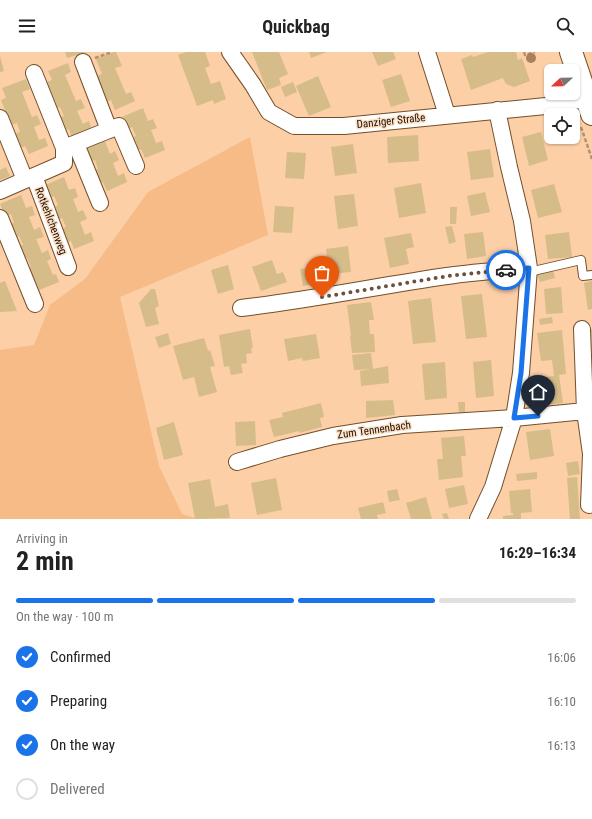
<!DOCTYPE html>
<html lang="en">
<head>
<meta charset="utf-8">
<style>
	body { margin:0; font-family:"Roboto Condensed",sans-serif; background:#f6f6f6; color:#222; height:100vh; display:flex; flex-direction:column; font-size:15px; white-space:nowrap }
	* { box-sizing:border-box; margin:0 }
	p { font-size:13px; color:#767676 }
	.icon { flex:none; width:22px; height:22px; fill:none; stroke:currentColor; stroke-width:2; stroke-linecap:round; stroke-linejoin:round }
	.map { position:relative; height:467px; overflow:hidden }
	.side { display:flex; flex-direction:column; background:#fff; flex:1 }
	.side>* { flex:none }
	.needle { width:26px; rotate:248deg }
	.controls { position:absolute; left:544px; top:12px; display:grid; gap:8px }
	.controls a { display:grid; place-items:center; width:36px; height:36px; border-radius:6px; background:#fff; box-shadow:0 1px 3px #0004; font-size:20px }
	.pin { position:absolute; display:grid; place-items:center; width:34px; height:34px; color:#fff; margin:-41px -17px; border-radius:50% 50% 50% 0; rotate:-45deg; box-shadow:0 0 4px #0007 }
	.pin .icon { rotate:45deg }
	.courier { position:absolute; display:grid; place-items:center; width:40px; height:40px; margin:-20px; border:3px solid #1a73e8; border-radius:50%; background:#fff; color:#222; box-shadow:0 1px 5px #0007 }
	.head em { font-style:normal; font-weight:700 }
	.head div { display:flex; flex-direction:column-reverse }
	.head { display:flex; align-items:center; justify-content:space-between; height:68px; padding:0 16px }
	h1 { font-size:26px; font-weight:700; line-height:30px }
	.bar { display:grid; grid-template-columns:repeat(4,1fr); gap:6px 4px; align-content:center; height:48px; padding:0 16px }
	.bar i { height:5px; border-radius:3px; background:#e0e0e0 }
	.bar .on { background:#1a73e8 }
	.bar p { grid-column:span 4 }
	ol { padding:0 16px; list-style:none }
	li { display:flex; align-items:center; gap:12px; height:44px }
	li p { margin-inline-start:auto }
	li .icon { padding:4px; border-radius:50%; background:#1a73e8; color:#fff; stroke-width:4 }
	li:last-child { color:#767676 }
	li i { width:22px; height:22px; border:2px solid #e0e0e0; border-radius:50% }
	header { display:flex; justify-content:space-between; align-items:center; height:52px; padding:0 16px; background:#fff; font-size:18px; font-weight:700 }
	.map>svg:first-child { display:block }
</style>
</head>
<body>
<header><svg class="icon" aria-label="menu" viewBox="0 0 24 24"><path d="M4 6h16M4 12h16M4 18h16"/></svg>Quickbag<svg class="icon" aria-label="search" viewBox="0 0 24 24"><circle cx="10" cy="10" r="6"/><path d="M15 15l6 6"/></svg></header>
<div class="map">
<svg width="592" height="467" viewBox="0 0 592 467">
	<rect width="100%" height="100%" fill="#fccfa7"/>
	<path fill="#f6bb86" d="M250 85 268 183 120 245 159 414 182 462 198 467H0V298L34 293 50 253 85 227 148 140Z"/>
	<path fill="#d6bc89" d="M65 0H87L67 6Z
		M114 0H116L122 14 115 16 126 42 131 40 135 49 115 58 111 48 105 51 94 25 102 22 96 7Z
		M186 0H205L210 14 205 16 211 32 220 29 226 47 214 52 213 48 197 54 178 3Z
		M252 0H279L288 22 279 26 281 33 267 38Z
		M309 0H327L311 6Z
		M372 0H393L396 7 378 14Z
		M488 0H516L518 8 522 6 530 29 514 35 506 32 503 26 471 38 461 7 472 3 473 5Z
		M0 4 4 19 0 20Z
		M68 11 71 20 65 23 76 49 81 47 85 56 77 59 83 72 89 69 92 78 72 86 69 77 63 79 58 66 64 64 60 55 55 57 44 31 52 28 48 19Z
		M401 22 410 49 391 55 382 28Z
		M318 24 331 55 309 64 296 34Z
		M26 27 30 37 22 40 32 65 37 63 41 72 34 75 39 88 45 86 48 94 29 102 25 94 20 96 14 82 20 80 17 71 11 73 1 48 6 46 2 36Z
		M293 30 297 40 285 45 281 35Z
		M143 56 148 69 153 67 157 76 151 78 156 91 162 89 165 98 145 106 141 97 135 100 130 87 136 84 132 75 127 78 122 65Z
		M541 80 548 108 529 114 522 85Z
		M418 83 419 109 388 111 387 85Z
		M105 89 110 102 115 99 119 108 113 111 118 124 124 121 127 130 107 139 103 130 97 132 92 119 98 117 95 108 89 110 84 97Z
		M353 92 357 121 335 124 331 95Z
		M490 97 494 125 471 128 467 100Z
		M287 100 306 101 304 127 285 126Z
		M6 115 10 124 0 128V118Z
		M64 125 69 138 75 136 78 145 73 147 78 160 83 158 87 167 80 170 85 183 91 180 94 189 74 197 71 189 66 191 60 178 66 175 62 166 57 168 52 156 58 153 54 144 48 147 43 134Z
		M421 131 426 161 399 166 394 136Z
		M554 132 562 160 538 166 531 138Z
		M485 140 490 160 471 164 467 144Z
		M354 142 358 174 338 177 334 144Z
		M21 143 26 156 32 154 35 163 29 165 34 178 40 175 44 185 36 187 42 201 48 198 51 207 47 209 53 223 56 222 59 230 39 238 36 230 31 232 26 217 31 215 27 206 22 208 17 195 23 193 19 184 13 186 8 173 14 171 11 162 5 164 0 152Z
		M275 154 294 155 292 181 273 180Z
		M450 155H457L456 172H450Z
		M452 174 456 190 449 192 445 175Z
		M483 180 486 204 467 207 464 182Z
		M569 180 572 205 548 207 545 183Z
		M411 181 414 195 406 197 409 212 390 216 384 186Z
		M348 194 351 220 329 222 326 197Z
		M272 208 277 222 283 220 287 230 261 239 252 215Z
		M228 213 234 237 218 242 211 218Z
		M313 215 317 232 303 234 300 217Z
		M553 218 555 226 540 230 537 222Z
		M5 229 17 259 0 260V231Z
		M592 229V257L588 258 584 231Z
		M561 235 563 261 546 262 544 237Z
		M151 237H155L159 254 155 256 159 272 146 275 139 251Z
		M482 242 487 285 466 287 461 244Z
		M431 246 436 290 413 292 408 249Z
		M371 250 374 268H369L370 282H374L375 300 352 301 350 284H351L347 253Z
		M552 265 553 271 540 273 539 267Z
		M250 277 253 296H251L252 301 246 302 247 311 241 312 243 321 231 323 229 314 224 315 219 283Z
		M592 277V300L584 280Z
		M562 278 566 322 559 323 563 351 540 354 536 326 554 324 552 308 541 309 537 281Z
		M168 281 171 292 159 296 155 285Z
		M316 282 320 306 303 309 302 306 288 309 284 287Z
		M204 286 208 299 210 298 215 314 210 315 217 340 199 345 194 325 183 328 173 294Z
		M371 301 373 317 388 314 389 331 361 334 360 319 370 317 354 318 352 303Z
		M491 308 494 344 476 346 473 310Z
		M445 310 447 346 425 348 422 312Z
		M393 348 395 363 366 366V349Z
		M458 350H465V362H459Z
		M321 351 324 365 320 366 322 375 299 381V379L274 385 269 368 283 365 282 361Z
		M255 369 256 393 236 394 235 370Z
		M174 370 183 403 164 408 156 376Z
		M550 377 554 404 530 408 526 380Z
		M464 384 466 404H461L463 425 439 428 437 407H443L441 386Z
		M578 409 580 422 568 424 566 411Z
		M537 420V427L517 429 516 422Z
		M577 425 580 467H570L567 426Z
		M276 426 282 458 257 463 251 431Z
		M210 427 215 455 228 452 230 466 195 467 188 431Z
		M464 433 468 452 449 456 445 437Z
		M397 437 400 448 389 450 387 439Z
		M530 437 532 460 521 461V467H503V464L513 463V461H511L509 439Z
		M426 445 432 467H411L406 451Z
		M383 450 386 461 377 463 378 467H361L358 456Z
		M447 461 449 467H444L442 462Z"/>
	<g fill="none" stroke-linecap="round" stroke-linejoin="round">
		<g stroke="#744e29" stroke-width="10">
			<path id="service" d="M529 220 581 208 583 224 592 223"/>
		</g>
		<g stroke="#744e29" stroke-width="18">
			<path id="minor" d="M230 0 253 33 269 60 294 74H344L566 52 586 45
				M427 0 447 63
				M83 10 109 78
				M34 21 64 96
				M0 66 25 128
				M76 92 100 151
				M34 124 68 215
				M0 139 64 111V96L119 74 136 114
				M0 166 35 252
				M241 256C310 248 378 234 447 224 474 220 502 218 529 216
				M582 277 585 359
				M237 410 280 397 333 384 402 373 514 366 585 359 591 402 589 453
				M478 467 493 435 514 366 521 321 529 216 522 169 509 115 497 58"/>
		</g>
		<g stroke="#744e29" stroke-width="24">
			<path id="secondary" d="M571 0 592 62"/>
		</g>
		<path stroke="#b69273" stroke-width="2.5" stroke-dasharray="4 2" stroke-linecap="butt" d="M524 0 525 3 535 0
			M95 6 112 0
			M581 75 592 107"/>
		<use href="#service" stroke="#fff" stroke-width="8"/>
		<use href="#minor" stroke="#fff" stroke-width="16"/>
		<use href="#secondary" stroke="#fff" stroke-width="22"/>
	</g>
	<circle fill="#a8805b" cx="531" cy="6" r="5"/>
	<g fill="none" stroke-linecap="round" stroke-linejoin="round">
		<path stroke="#6c523c" stroke-width="4" stroke-dasharray="0 7.2" d="M322 245 448 224 506 218"/>
		<path stroke="#1a73e8" stroke-width="5" d="M506 218 529 216 521 321 514 366 538 364"/>
	</g>
	<g text-anchor="middle" dominant-baseline="central" stroke-width="3" stroke-linejoin="round" paint-order="stroke">
		<g font-size="11" fill="#1f0f02" stroke="#fce0c8">
			<text transform="translate(391 69) rotate(-6)">Danziger Straße</text>
			<text transform="translate(51 169) rotate(69)">Rotkehlchenweg</text>
			<text transform="translate(374 378) rotate(-8)">Zum Tennenbach</text>
		</g>
	</g>
</svg>
<div class="controls">
<a><svg class="needle" viewBox="-14 -14 28 28"><path d="M0-13l5 13h-10z" fill="#e53935"/><path d="M0 13l5-13h-10z" fill="#767676"/></svg></a>
<a><svg class="icon" aria-label="locate" viewBox="0 0 24 24"><circle cx="12" cy="12" r="6"/><path d="M12 2v4M12 18v4M2 12h4M18 12h4"/></svg></a>
</div>
<div class="pin" style="left:322px;top:245px;background:#ea580c"><svg class="icon" aria-label="bag" viewBox="0 0 24 24"><path d="M5 8h14l-1 12H6zM9 8a3 3 0 0 1 6 0"/></svg></div>
<div class="pin" style="left:538px;top:364px;background:#1f2937"><svg class="icon" aria-label="home" viewBox="0 0 24 24"><path d="M3 11l9-7 9 7M6 9v11h12V9"/></svg></div>
<div class="courier" style="left:506px;top:218px"><svg class="icon" aria-label="car" viewBox="0 0 24 24"><path d="M5 17H2v-5l4-1 3-4h7l3 4 3 1v5h-3M9 17h6M6 11h13"/><circle cx="7" cy="17" r="2"/><circle cx="17" cy="17" r="2"/></svg></div>
</div>
<section class="side">
<div class="head"><div><h1>2 min</h1><p>Arriving in</p></div><em>16:29–16:34</em></div>
<div class="bar"><i class="on"></i><i class="on"></i><i class="on"></i><i></i><p>On the way · 100 m</p></div>
<ol>
<li><svg class="icon" aria-label="check" viewBox="0 0 24 24"><path d="M5 12l5 5 9-10"/></svg>Confirmed<p>16:06</p></li>
<li><svg class="icon" aria-label="check" viewBox="0 0 24 24"><path d="M5 12l5 5 9-10"/></svg>Preparing<p>16:10</p></li>
<li><svg class="icon" aria-label="check" viewBox="0 0 24 24"><path d="M5 12l5 5 9-10"/></svg>On the way<p>16:13</p></li>
<li><i></i>Delivered</li>
</ol>
</section>
</body>
</html>
